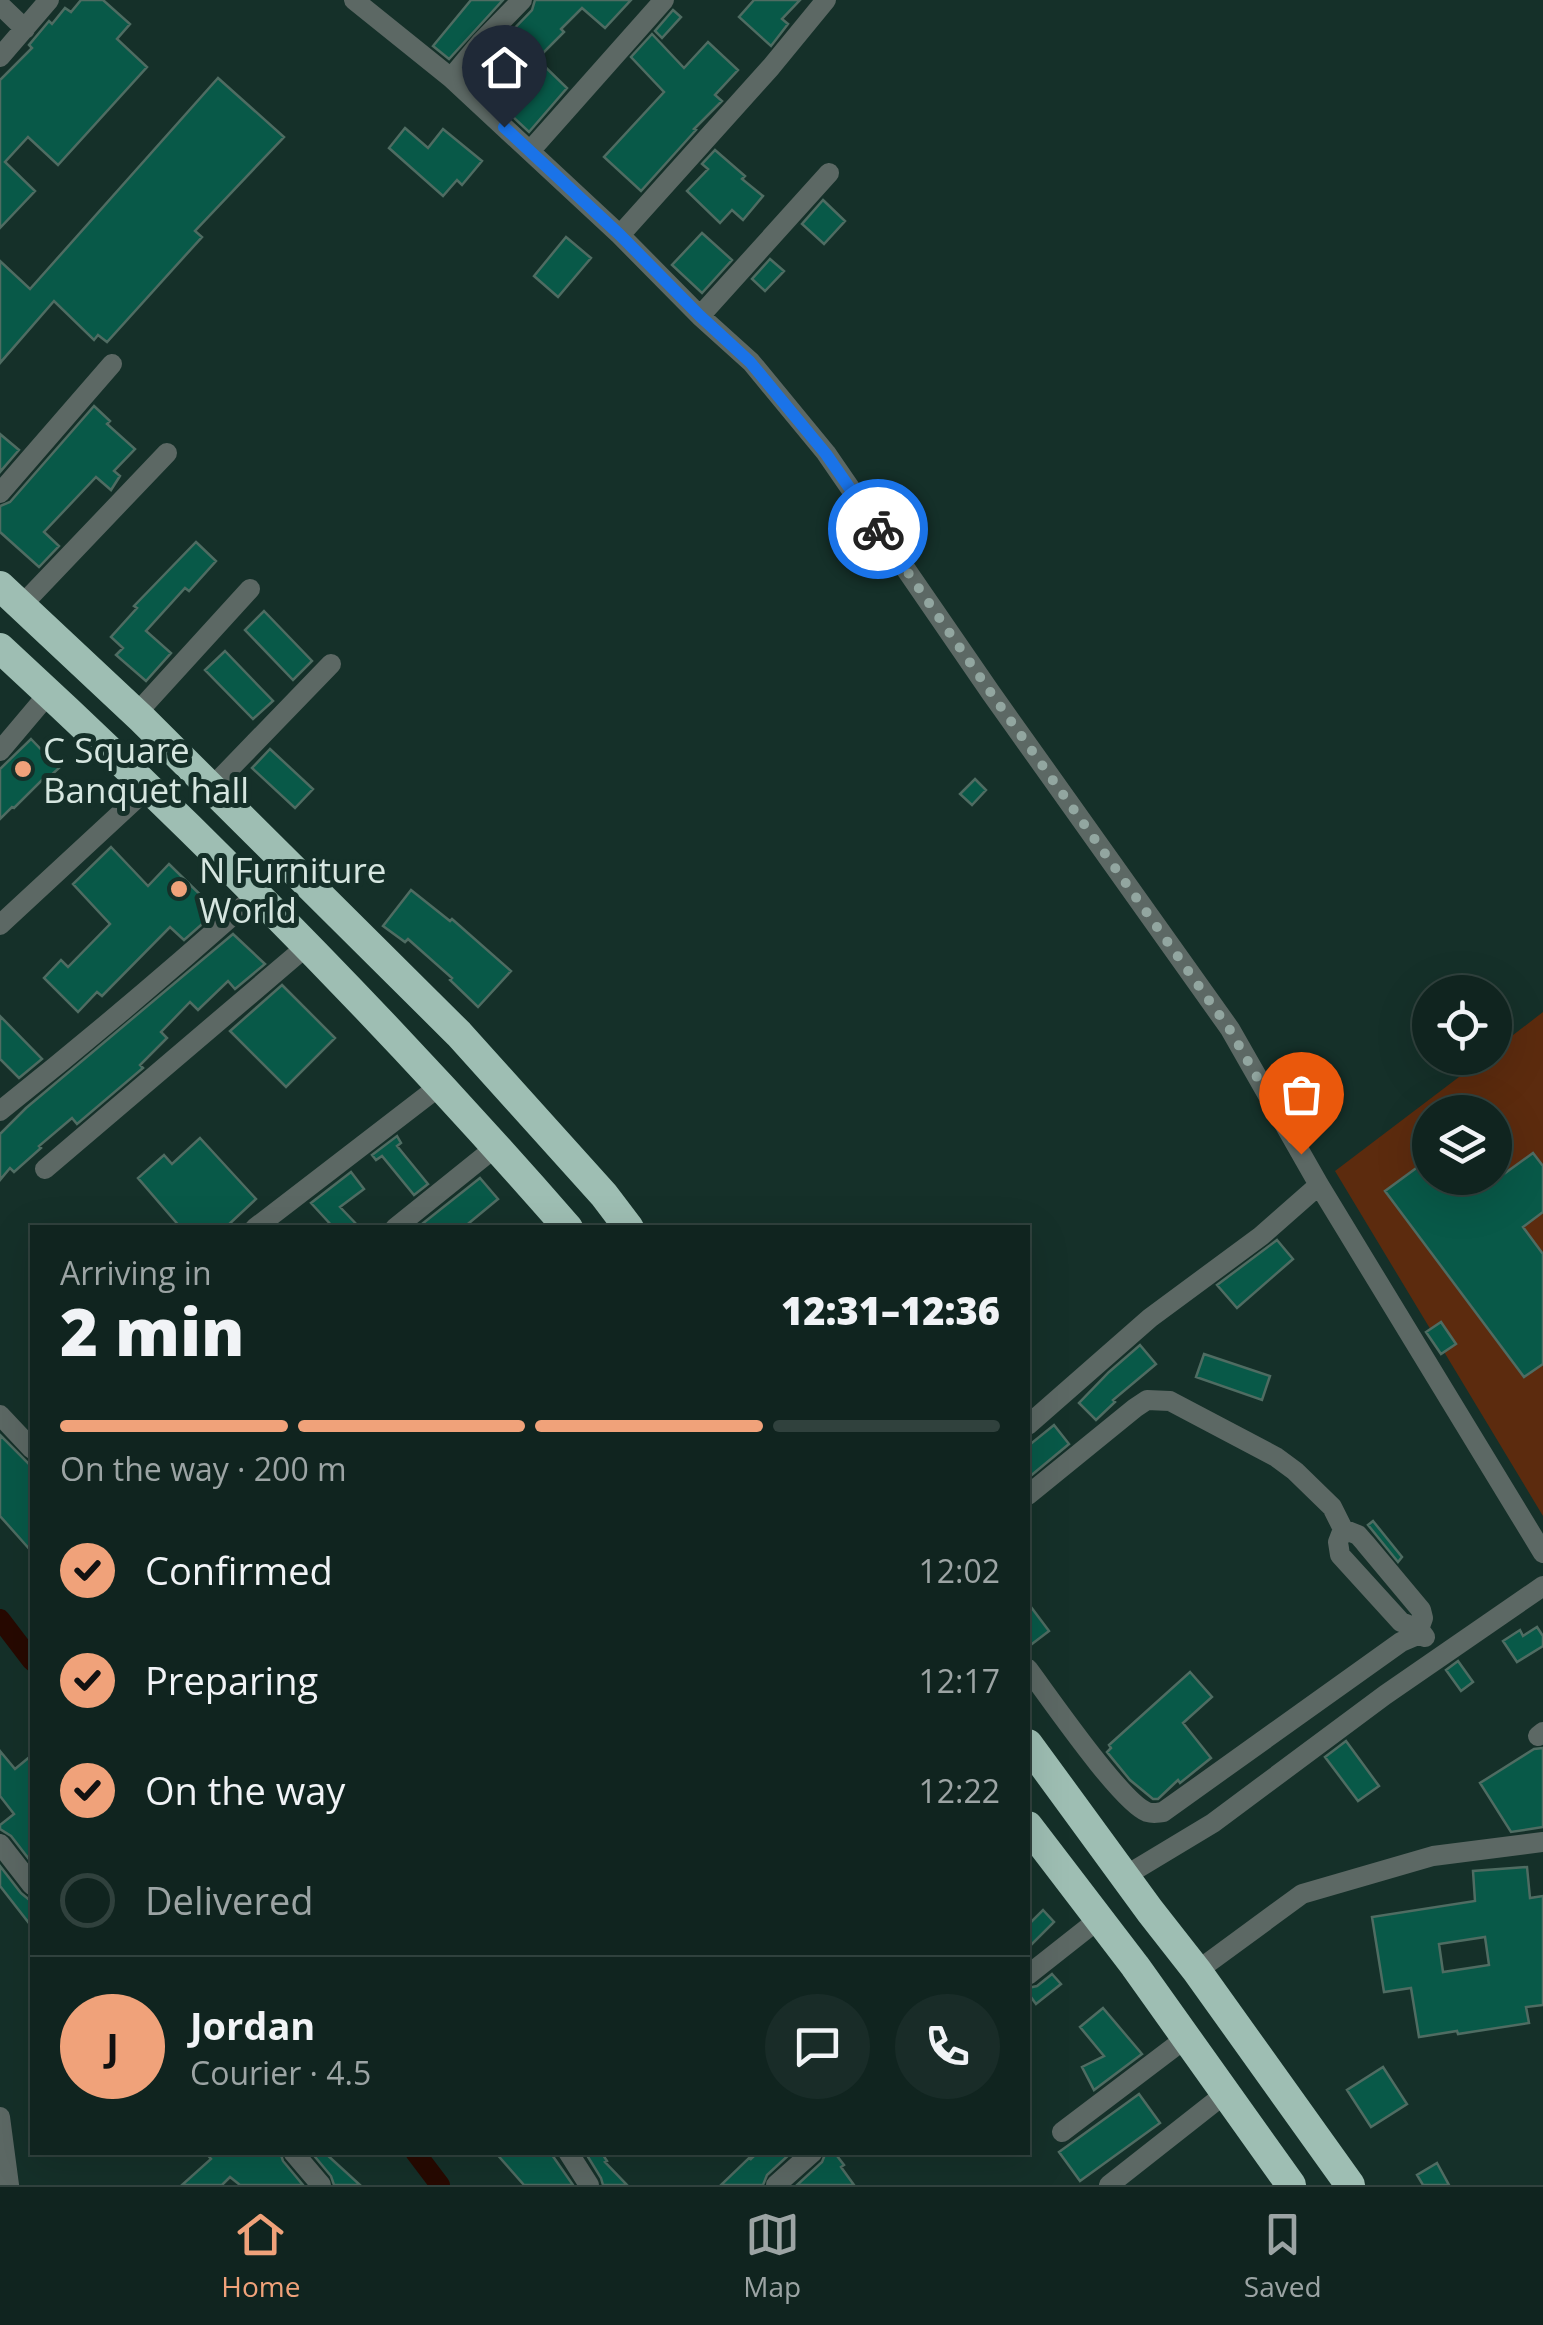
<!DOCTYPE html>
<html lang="en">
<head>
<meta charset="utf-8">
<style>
	body { margin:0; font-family:"Open Sans",sans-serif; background:#192c28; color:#f1f3f6; height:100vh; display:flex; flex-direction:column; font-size:38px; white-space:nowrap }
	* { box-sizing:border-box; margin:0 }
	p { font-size:32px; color:#9ca4a4 }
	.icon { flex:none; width:55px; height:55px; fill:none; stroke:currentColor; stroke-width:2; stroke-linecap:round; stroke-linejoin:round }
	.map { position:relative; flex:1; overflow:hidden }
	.details { position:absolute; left:30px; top:1225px; width:1000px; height:930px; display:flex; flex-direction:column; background:#10241f; border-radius:0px; box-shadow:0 10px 40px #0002,0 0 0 2px #30413d }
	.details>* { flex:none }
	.fabs { position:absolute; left:1412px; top:975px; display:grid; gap:20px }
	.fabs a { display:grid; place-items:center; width:100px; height:100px; border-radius:50%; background:#10241f; box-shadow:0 10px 40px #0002,0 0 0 2px #30413d; font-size:50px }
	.pin { position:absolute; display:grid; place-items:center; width:85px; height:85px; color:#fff; margin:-102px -42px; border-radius:50% 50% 50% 0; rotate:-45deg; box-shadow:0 0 10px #0007 }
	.pin .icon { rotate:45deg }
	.courier { position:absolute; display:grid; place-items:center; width:100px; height:100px; margin:-50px; border:8px solid #1a73e8; border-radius:50%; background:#fff; color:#222; box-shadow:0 2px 12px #0007 }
	.summary em { font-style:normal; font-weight:800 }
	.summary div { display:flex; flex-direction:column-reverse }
	.summary { display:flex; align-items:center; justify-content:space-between; height:170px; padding:0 30px }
	h1 { font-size:65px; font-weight:800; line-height:75px }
	.bar { display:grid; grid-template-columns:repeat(4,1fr); gap:15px 10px; align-content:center; height:120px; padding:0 30px }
	.bar i { height:12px; border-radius:8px; background:#30413d }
	.bar .current { background:#f0a27a }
	.bar p { grid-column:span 4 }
	.line { display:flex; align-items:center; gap:25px; padding:0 30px; border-top:2px solid #30413d }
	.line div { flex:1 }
	.round { display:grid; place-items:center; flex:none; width:105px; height:105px; border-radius:52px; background:#192c28 }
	ol { padding:0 30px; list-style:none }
	li { display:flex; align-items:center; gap:30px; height:110px }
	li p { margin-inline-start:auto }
	li .icon { padding:10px; border-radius:50%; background:#f0a27a; color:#111; stroke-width:4 }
	li:last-child { color:#9ca4a4 }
	li i { width:55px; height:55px; border:5px solid #30413d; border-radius:50% }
	.menu { display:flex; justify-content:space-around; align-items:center; height:140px; border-top:2px solid #30413d; background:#10241f; font-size:28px; color:#9ca4a4 }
	.menu a { display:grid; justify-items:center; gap:5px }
	.menu .current { color:#f0a27a }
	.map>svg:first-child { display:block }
</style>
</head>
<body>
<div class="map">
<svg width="1543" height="2185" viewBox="0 0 1543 2185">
	<rect width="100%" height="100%" fill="#153029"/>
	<path fill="#5c2b0e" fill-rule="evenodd" d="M1543 1012V1516L1335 1171 1484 1058H1495V1049ZM1430 1112H1495V1178H1430Z"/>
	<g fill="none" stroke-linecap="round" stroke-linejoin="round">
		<path stroke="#270900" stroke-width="20" d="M0 1619 32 1661
			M415 2152 440 2185"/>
	</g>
	<path fill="#085948" stroke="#4f6c62" stroke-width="2.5" fill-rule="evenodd" d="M81 0H103L130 24 117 39 147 67 58 165 28 137 5 162 35 191 0 228V80L32 48 29 45 49 21 52 24 65 8 71 12Z
		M471 0H503L449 59 433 46Z
		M535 0H631L605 28 582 8 561 29 564 32 537 59 567 88 529 132 496 101 512 81 485 59 532 10Z
		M754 0H800L782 19 788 24 771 46 739 17Z
		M673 10 681 17 662 38 655 31Z
		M652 34 684 68 708 42 738 70 715 95 722 101 694 129 696 130 641 191 604 157 664 92 631 57Z
		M218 78 284 137 195 231 202 237 107 342 98 335 94 340 54 301 0 363V261L30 289Z
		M405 128 428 148 443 129 482 161 462 185 457 180 443 196 389 148Z
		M715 150 745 176 742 179 763 196 743 220 732 210 720 223 687 191 708 169 702 164Z
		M823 200 845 221 824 244 802 224Z
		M702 233 732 260 702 293 672 265Z
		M566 237 591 258 558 297 534 276Z
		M770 259 784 271 765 291 752 279Z
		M94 406 110 421 107 424 135 449 114 471 120 476 111 490 96 477 44 532 59 546 39 567 0 532V506L10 502Z
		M0 434 19 450 0 472Z
		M196 542 216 561 189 591 185 588 146 631 171 653 146 681 116 655 123 648 111 637 137 608 134 606Z
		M264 611 312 661 293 680 245 630Z
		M225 651 273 701 253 719 205 670Z
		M31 739 59 768 46 780 44 778 14 808 12 807 0 819V769Z
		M270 749 313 789 295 808 252 768Z
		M975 779 986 790 972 805 960 794Z
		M111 847 148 886 169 864 217 911 184 940 170 927 102 996 97 992 78 1012 44 978 61 960 68 967 110 924 73 884Z
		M411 890 450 921 452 919 511 971 478 1007 450 980 452 978 408 939 405 942 383 926Z
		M233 934 265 964 235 989 228 981 198 1010 190 1002 161 1032 167 1038 140 1065 143 1068 77 1124 72 1118 39 1146 41 1148 14 1172 10 1168 0 1180V1134L26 1108Z
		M282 985 335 1038 286 1087 230 1031Z
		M0 1016 42 1059 19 1078 0 1059Z
		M397 1136 401 1143 397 1146 428 1184 414 1195 382 1156 376 1160 372 1155Z
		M200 1138 256 1199 225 1228H181L138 1178 164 1155 172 1164Z
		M1533 1153 1543 1166V1212L1523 1227 1543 1254V1364L1524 1377 1385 1191 1430 1158V1178H1486L1490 1184Z
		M351 1172 364 1189 340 1207 360 1228H334L311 1203Z
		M480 1178 498 1199 463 1228H425L422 1224Z
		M1277 1240 1293 1259 1237 1308 1217 1285Z
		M1441 1322 1456 1344 1441 1354 1426 1332Z
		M1140 1345 1156 1364 1113 1400 1115 1402 1096 1420 1079 1403 1109 1372Z
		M1204 1354 1270 1376 1262 1400 1196 1377Z
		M1054 1425 1069 1444 1028 1478V1446Z
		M0 1435 32 1467V1552L0 1516Z
		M1373 1521 1402 1557 1398 1562 1368 1525Z
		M1028 1603 1049 1631 1028 1647Z
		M1537 1627 1543 1636V1646L1517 1662 1503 1641 1520 1630 1523 1636Z
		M1458 1661 1473 1682 1461 1691 1446 1670Z
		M1190 1672 1212 1697 1183 1723 1211 1758 1180 1783 1178 1780 1158 1799H1153L1130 1780 1107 1752 1111 1748 1109 1745Z
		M1346 1741 1379 1786 1358 1801 1325 1757Z
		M1543 1748V1827L1511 1832 1480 1783 1534 1749Z
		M0 1751 15 1769 32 1755V1863L11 1836 0 1829V1825L14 1814 0 1796Z
		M0 1866 21 1893 32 1902V1927L0 1886Z
		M1527 1867 1530 1898 1543 1896V2005L1526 2007 1529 2023 1458 2034 1457 2031 1419 2037 1411 1988 1384 1992 1372 1917 1475 1901 1473 1871ZM1485 1937 1489 1965 1443 1972 1439 1944Z
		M1043 1910 1054 1922 1028 1948V1925Z
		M1052 1974 1061 1984 1036 2004 1028 1993V1988L1037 1986Z
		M1103 2008 1142 2054 1094 2090 1082 2067 1104 2056 1080 2027Z
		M1383 2067 1407 2104 1371 2127 1347 2090Z
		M1139 2094 1160 2123 1080 2181 1059 2152Z
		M205 2152H280L283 2161 303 2185H240L230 2177 222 2185H182L211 2159Z
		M311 2152H324L360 2185H334L331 2176Z
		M495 2152H550L573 2185H524Z
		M585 2152H601L607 2161 605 2162 627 2185H603L601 2178Z
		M758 2152H792L767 2175 763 2185H721L750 2157 751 2159Z
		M826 2152H834L844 2165 841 2167 854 2185H797L822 2162Z
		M1437 2163 1449 2185H1423L1417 2175Z"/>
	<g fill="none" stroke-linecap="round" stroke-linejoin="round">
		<path stroke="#5c6864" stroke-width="20" d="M354 0 451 78 620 235 700 316 751 362 826 453 991 693 1230 1029 1319 1185 1543 1553
			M0 5 25 29
			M0 57 49 0
			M451 78 481 42 522 0
			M530 151 664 0
			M620 235 771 67 826 0
			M700 316 829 173
			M0 493 112 364
			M21 606 167 453
			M136 714 250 589
			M0 751 49 693
			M211 788 331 664
			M0 925 149 787
			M0 1111C88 1041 173 969 257 894
			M45 1169 308 945
			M255 1228 441 1085
			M395 1228 497 1146
			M0 1415 32 1449
			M1028 1425 1150 1318 1261 1236 1319 1185
			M1028 1495 1135 1408 1147 1400 1170 1401 1276 1457 1295 1471 1332 1507 1343 1529 1358 1535 1365 1543 1421 1610 1423 1618 1419 1629
			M1343 1529 1338 1542 1340 1555 1401 1622 1419 1629 1425 1637
			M1028 1669C1049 1697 1121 1802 1147 1812 1154 1814 1155 1813 1163 1812L1401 1642 1422 1633
			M1538 1736 1543 1732
			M0 1844 32 1885
			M1125 1876 1213 1823 1385 1695 1543 1586
			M1197 1971 1302 1894 1433 1856 1543 1842
			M1028 1975 1099 1919
			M0 2117 9 2185
			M1062 2132 1186 2038
			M293 2152 321 2185
			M568 2152 589 2185
			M776 2185 813 2152
			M1109 2185 1226 2093"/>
		<path stroke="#9ebeb3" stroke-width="30" d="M0 586 142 719 459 1034 604 1195 629 1228
			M0 648C200 832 389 1023 568 1228
			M1028 1744 1150 1911 1197 1971 1350 2185
			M1028 1826 1135 1966 1291 2185"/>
	</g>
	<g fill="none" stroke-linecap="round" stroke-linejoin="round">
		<path stroke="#92a6a0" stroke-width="10" stroke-dasharray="0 18" d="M878 529 991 693 1230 1030 1301 1154"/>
		<path stroke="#1a73e8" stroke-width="12" d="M504 127 620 235 700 316 750 362 826 454 878 529"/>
	</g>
	<g fill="#f0a27a" stroke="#153029" stroke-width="4">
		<circle cx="23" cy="769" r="10"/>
		<circle cx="179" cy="889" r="10"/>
	</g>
	<g text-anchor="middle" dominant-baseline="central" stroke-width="10" stroke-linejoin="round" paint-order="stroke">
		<g font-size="35" fill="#d6e6e0" stroke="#153029" text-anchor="start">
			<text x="43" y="749">C Square<tspan x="43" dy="40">Banquet hall</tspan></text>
			<text x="199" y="869">N Furniture<tspan x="199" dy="40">World</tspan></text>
		</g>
	</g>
</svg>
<div class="fabs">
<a><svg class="icon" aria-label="locate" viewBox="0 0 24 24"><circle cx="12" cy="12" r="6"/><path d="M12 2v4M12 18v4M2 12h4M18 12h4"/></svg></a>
<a><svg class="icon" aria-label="layers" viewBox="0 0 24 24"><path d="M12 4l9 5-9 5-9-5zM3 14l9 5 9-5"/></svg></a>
</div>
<div class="pin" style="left:1301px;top:1154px;background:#ea580c"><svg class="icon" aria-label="bag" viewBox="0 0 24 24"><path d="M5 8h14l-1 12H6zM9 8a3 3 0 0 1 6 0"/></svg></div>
<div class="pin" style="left:504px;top:127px;background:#1f2937"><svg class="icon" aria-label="home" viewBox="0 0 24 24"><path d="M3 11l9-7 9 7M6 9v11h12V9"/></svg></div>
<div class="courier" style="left:878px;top:529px"><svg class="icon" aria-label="bike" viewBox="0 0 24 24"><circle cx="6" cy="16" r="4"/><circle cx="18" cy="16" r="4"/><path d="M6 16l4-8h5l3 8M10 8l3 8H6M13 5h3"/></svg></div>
<section class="details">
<div class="summary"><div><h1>2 min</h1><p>Arriving in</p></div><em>12:31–12:36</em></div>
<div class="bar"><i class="current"></i><i class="current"></i><i class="current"></i><i></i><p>On the way · 200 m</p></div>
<ol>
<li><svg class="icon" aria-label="check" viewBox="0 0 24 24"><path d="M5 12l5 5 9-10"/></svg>Confirmed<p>12:02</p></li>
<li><svg class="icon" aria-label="check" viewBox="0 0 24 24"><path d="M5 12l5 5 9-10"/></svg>Preparing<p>12:17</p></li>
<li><svg class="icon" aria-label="check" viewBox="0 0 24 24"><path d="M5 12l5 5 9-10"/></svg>On the way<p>12:22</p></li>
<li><i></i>Delivered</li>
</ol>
<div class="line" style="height:180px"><b class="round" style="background:#f0a27a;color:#111">J</b><div><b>Jordan</b><p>Courier · 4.5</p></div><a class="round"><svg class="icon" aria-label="chat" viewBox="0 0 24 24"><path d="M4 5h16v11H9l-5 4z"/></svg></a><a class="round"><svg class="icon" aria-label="phone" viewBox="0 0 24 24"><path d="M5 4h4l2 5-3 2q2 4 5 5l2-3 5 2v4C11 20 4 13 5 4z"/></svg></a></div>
</section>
</div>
<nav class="menu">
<a class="current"><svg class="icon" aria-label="home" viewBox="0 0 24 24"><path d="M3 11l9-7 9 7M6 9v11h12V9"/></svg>Home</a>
<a><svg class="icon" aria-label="map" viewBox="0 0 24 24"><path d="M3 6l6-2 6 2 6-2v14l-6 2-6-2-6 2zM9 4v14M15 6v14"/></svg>Map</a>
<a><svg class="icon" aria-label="saved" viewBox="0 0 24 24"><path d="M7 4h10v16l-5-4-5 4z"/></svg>Saved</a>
</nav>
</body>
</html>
